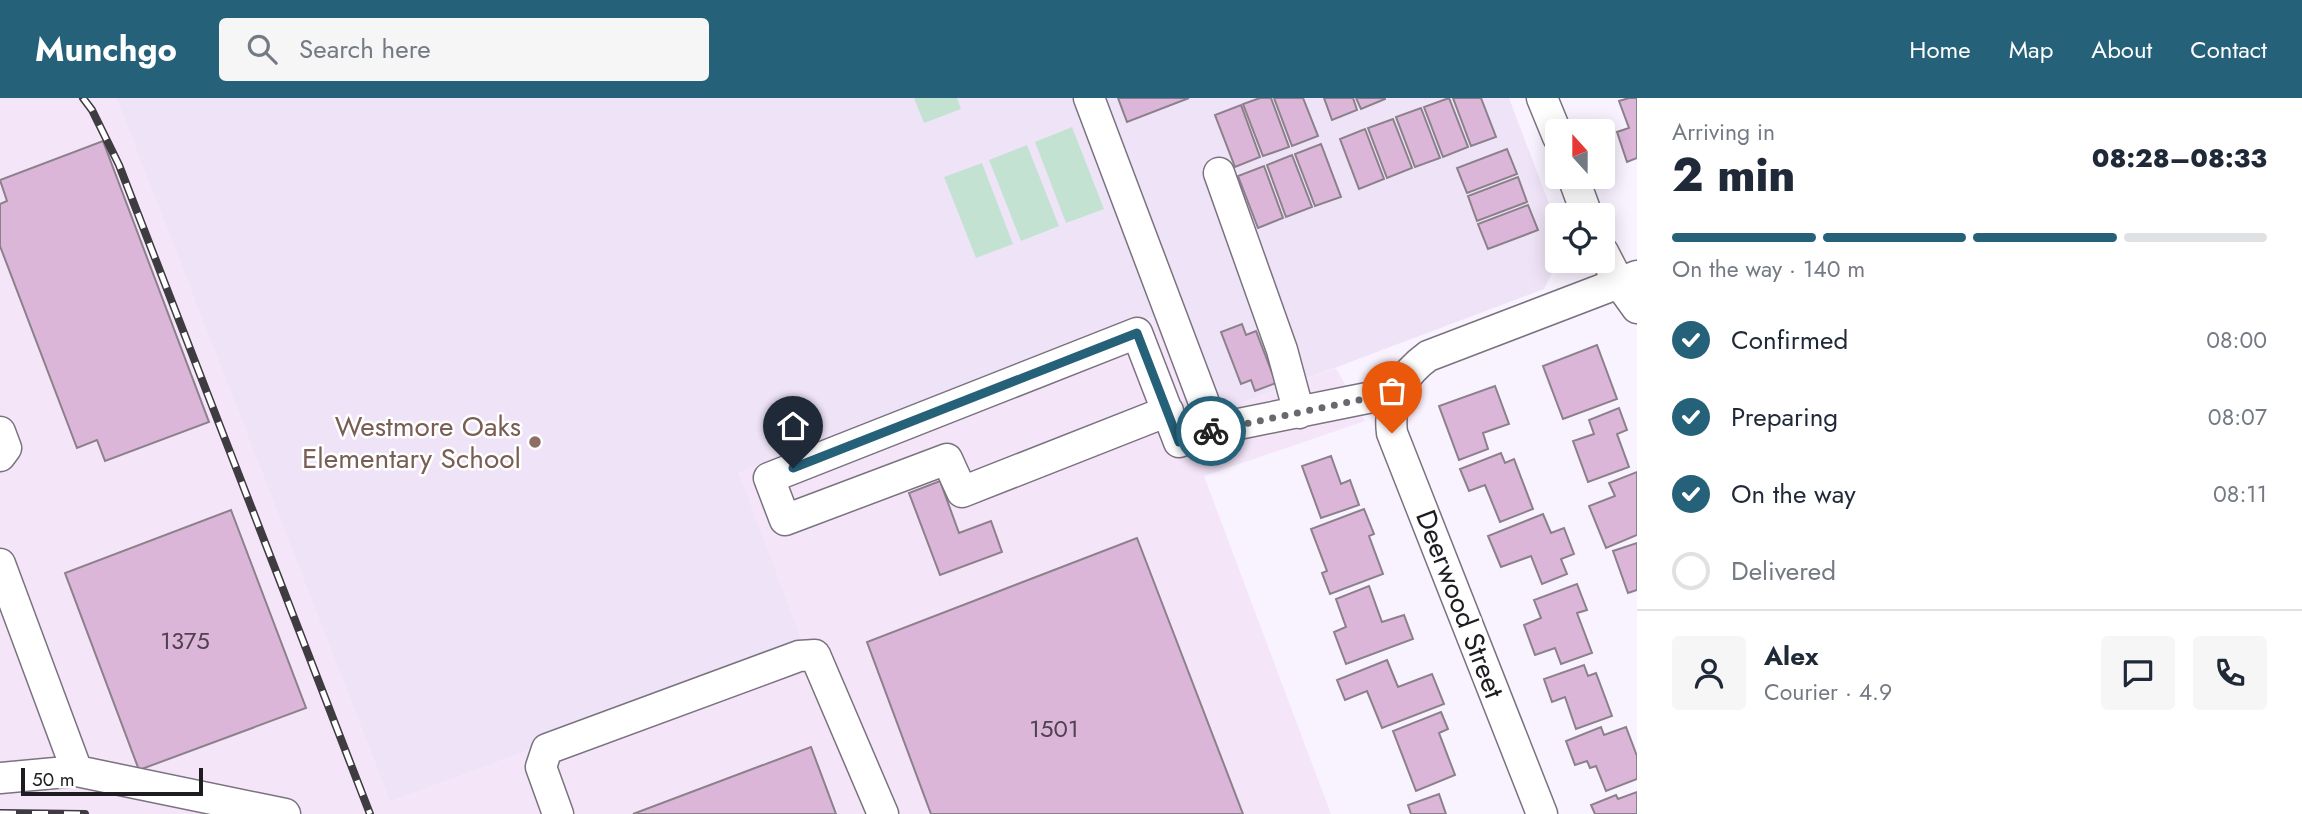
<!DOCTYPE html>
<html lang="en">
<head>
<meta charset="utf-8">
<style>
	body { margin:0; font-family:Jost,sans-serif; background:#f6f6f7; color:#1f2937; height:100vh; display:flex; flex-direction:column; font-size:26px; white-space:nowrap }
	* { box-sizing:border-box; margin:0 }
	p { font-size:23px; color:#747a83 }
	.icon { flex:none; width:38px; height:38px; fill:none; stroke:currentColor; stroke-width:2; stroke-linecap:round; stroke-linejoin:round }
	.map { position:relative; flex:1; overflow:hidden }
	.panel { display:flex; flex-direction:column; background:#fff; width:665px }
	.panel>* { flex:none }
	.needle { width:46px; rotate:339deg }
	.fabs { position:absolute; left:1545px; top:21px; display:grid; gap:14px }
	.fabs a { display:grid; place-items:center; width:70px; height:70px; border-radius:7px; background:#fff; box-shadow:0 4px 18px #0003; font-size:35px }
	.scale { position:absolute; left:21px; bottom:18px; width:182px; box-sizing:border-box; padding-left:7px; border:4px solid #1f1c21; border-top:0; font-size:19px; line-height:24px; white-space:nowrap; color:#1f1c21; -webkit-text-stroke:5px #fff; paint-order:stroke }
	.pin { position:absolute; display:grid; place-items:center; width:60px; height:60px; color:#fff; margin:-72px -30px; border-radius:50% 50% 50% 0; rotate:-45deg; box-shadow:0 0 7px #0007 }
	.pin .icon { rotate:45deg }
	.courier { position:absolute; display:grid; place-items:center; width:70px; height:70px; margin:-35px; border:5px solid #256179; border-radius:50%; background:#fff; color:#222; box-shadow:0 2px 9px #0007 }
	.overview em { font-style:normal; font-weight:800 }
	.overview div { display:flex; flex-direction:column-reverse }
	.overview { display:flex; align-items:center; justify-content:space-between; height:119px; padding:0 35px }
	h1 { font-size:46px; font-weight:800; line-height:52px }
	.bar { display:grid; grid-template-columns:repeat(4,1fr); gap:10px 7px; align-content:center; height:84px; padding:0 35px }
	.bar i { height:9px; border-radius:5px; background:#e0e1e3 }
	.bar .current { background:#256179 }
	.bar p { grid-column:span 4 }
	.line { display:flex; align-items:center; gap:18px; padding:0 35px; border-top:2px solid #e0e1e3 }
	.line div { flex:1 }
	.round { display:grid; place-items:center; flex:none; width:74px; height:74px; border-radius:7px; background:#f6f6f7 }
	ol { padding:0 35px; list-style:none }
	li { display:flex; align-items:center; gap:21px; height:77px }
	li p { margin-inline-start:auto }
	li .icon { padding:7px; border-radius:50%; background:#256179; color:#fff; stroke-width:4 }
	li:last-child { color:#747a83 }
	li i { width:38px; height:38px; border:4px solid #e0e1e3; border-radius:50% }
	header { display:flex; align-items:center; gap:42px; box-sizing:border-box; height:98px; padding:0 35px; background:#256179; color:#fff }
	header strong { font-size:33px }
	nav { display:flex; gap:38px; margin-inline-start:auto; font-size:24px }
	.search { width:490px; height:63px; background:#f6f6f7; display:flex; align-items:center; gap:18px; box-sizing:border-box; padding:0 24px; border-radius:7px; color:#747a83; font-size:26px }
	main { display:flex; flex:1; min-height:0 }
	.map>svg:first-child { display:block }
</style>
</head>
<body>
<header>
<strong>Munchgo</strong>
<div class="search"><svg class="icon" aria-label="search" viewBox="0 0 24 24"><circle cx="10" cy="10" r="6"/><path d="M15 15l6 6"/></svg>Search here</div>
<nav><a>Home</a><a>Map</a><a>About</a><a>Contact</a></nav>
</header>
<main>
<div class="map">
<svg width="1637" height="716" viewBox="0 0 1637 716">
	<rect width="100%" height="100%" fill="#f9f2ff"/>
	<path fill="#efe4f7" d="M116 0H1509L1557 126 1558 163 1544 191 1220 313 1185 208 1059 252 739 375 805 549 390 704Z"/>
	<path fill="#f4e5f9" d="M0 0H116L390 704 805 549 739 375 1185 208 1220 313 1336 270 1365 323 1204 378 1331 716H0Z"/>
	<path fill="#c4e2d1" d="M914 0H957L961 11 924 25Z
		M1072 29 1104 111 1066 125 1035 44Z
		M1027 47 1059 128 1021 143 989 62Z
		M982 65 1013 146 976 160 944 79Z"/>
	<path fill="#dcb6d9" stroke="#8b818a" stroke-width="2" d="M1118 0H1189L1127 24Z
		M1260 0H1271L1289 49 1263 58 1243 6Z
		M1274 0H1303L1318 38 1292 48Z
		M1324 0H1353L1357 12 1332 22Z
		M1356 0H1385V1L1361 11Z
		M1449 0 1468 49 1443 59 1424 9Z
		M1453 0H1481L1496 39 1471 48Z
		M1629 0H1637V60L1627 64 1617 34 1629 30 1619 3Z
		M1241 7 1260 59 1235 69 1215 17Z
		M1421 10 1440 60 1415 69 1396 19Z
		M1393 21 1412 70 1387 80 1368 30Z
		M1365 31 1384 81 1359 91 1340 41Z
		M103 43 209 324 105 363 97 342 77 350 0 148V106L7 103 0 82Z
		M1321 46 1341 99 1315 108 1295 56Z
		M1507 51 1517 76 1467 95 1457 70Z
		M1292 57 1312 109 1286 119 1267 67Z
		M1264 68 1283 120 1258 130 1238 78Z
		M1518 79 1527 104 1477 123 1468 98Z
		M1528 107 1538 132 1488 151 1478 126Z
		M1242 226 1246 237 1256 233 1276 285 1255 293 1251 282 1241 286 1221 234Z
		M1597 247 1617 301 1563 321 1543 268Z
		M1495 288 1509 326 1483 335 1488 351 1459 362 1439 308Z
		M1619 310 1627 332 1617 336 1629 369 1588 384 1573 343 1594 336 1589 322Z
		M1501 355 1505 365 1514 361 1533 411 1500 424 1485 387 1469 393 1460 371Z
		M1331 358 1341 386 1350 382 1359 407 1321 420 1302 368Z
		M1637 374V437L1606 450 1589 408 1615 398 1609 385Z
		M940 383 959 435 991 423 1002 454 940 477 909 395Z
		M1364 411 1374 436 1369 438 1383 476 1330 496 1322 475 1327 473 1311 431Z
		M231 412 306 610 139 672 65 475Z
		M1543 416 1551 435 1564 430 1574 456 1561 461 1567 476 1542 486 1531 458 1501 469 1488 438Z
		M1137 440 1243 716H931L867 544Z
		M1637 445V492L1628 495 1613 453Z
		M1577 486 1587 512 1577 515 1592 555 1561 566 1555 550 1535 557 1524 527 1541 520 1534 502Z
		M1369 488 1382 524 1404 517 1413 541 1346 566 1334 534 1346 529 1336 501Z
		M1387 562 1398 589 1432 576 1444 606 1382 630 1367 593 1345 602 1337 582Z
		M1584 567 1588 578 1596 575 1612 618 1576 631 1565 599 1552 604 1544 581Z
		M1441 614 1448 631 1439 635 1455 677 1416 693 1393 633Z
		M1601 629 1604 637 1626 629 1637 658V681L1606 693 1596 668 1590 670 1587 663 1575 667 1566 643Z
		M811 649 836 716H633Z
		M1637 694V716H1595L1591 707 1616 697 1618 701Z
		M1439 696 1446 716H1411L1408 707Z"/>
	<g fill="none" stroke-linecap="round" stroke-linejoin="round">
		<g stroke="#7a737f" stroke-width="33">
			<path id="minor" d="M1089 0 1214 331 1397 294
				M1542 0 1558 39
				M1219 75 1282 252 1299 315
				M1573 79 1587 117
				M1603 154 1619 185 1637 210
				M1168 313 962 394 947 361 785 422 769 380 1137 235 1179 344 1214 331
				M0 334 6 350 0 358
				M0 466 77 673
				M0 680 77 673 285 716
				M558 716 541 669 547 651 799 558 815 557 883 716
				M1542 716 1392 335C1388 302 1402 277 1428 258L1637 178"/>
		</g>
		<use href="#minor" stroke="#fff" stroke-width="30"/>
		<g stroke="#3e3b41" stroke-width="8">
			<path id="rail" d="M83 0 92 12 119 67 370 716
				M0 715 85 716"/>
		</g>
		<use href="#rail" stroke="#fff" stroke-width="5" stroke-dasharray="16" stroke-linecap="butt"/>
	</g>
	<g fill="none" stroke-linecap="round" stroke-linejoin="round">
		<path stroke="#6b676f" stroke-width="7" stroke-dasharray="0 12.6" d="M1211 333 1397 294 1391 322 1392 335"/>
		<path stroke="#256179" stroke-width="9" d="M793 370 1137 235 1179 344 1211 333"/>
	</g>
	<circle fill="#8d6e63" stroke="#fff" stroke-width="2.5" cx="535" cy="344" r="7"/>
	<g text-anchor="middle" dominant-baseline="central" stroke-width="5" stroke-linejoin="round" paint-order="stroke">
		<g font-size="24" fill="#4e424f">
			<text x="185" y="542">1375</text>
			<text x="1054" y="630">1501</text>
		</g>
		<g font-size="28" fill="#785e54" stroke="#fff" text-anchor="end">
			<text x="521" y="328">Westmore Oaks<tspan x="521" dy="32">Elementary School</tspan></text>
		</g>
		<g font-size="28" fill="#1f1c21" stroke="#fff">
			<text transform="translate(1460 506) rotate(69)">Deerwood Street</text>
		</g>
	</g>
</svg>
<div class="fabs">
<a><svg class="needle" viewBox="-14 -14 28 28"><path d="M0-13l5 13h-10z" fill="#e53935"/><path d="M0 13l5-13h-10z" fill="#747a83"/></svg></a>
<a><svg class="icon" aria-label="locate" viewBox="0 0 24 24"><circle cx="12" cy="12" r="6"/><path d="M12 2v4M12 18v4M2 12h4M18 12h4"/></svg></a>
</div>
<div class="scale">50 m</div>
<div class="pin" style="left:1392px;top:335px;background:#ea580c"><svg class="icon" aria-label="bag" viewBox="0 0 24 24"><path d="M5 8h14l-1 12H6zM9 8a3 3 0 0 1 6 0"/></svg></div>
<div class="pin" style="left:793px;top:370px;background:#1f2937"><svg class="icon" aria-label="home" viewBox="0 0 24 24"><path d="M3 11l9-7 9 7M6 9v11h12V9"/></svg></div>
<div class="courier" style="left:1211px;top:333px"><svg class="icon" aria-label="bike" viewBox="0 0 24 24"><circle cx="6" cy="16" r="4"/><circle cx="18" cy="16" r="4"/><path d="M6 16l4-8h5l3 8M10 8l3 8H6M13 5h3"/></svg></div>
</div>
<section class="panel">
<div class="overview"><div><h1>2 min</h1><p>Arriving in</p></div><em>08:28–08:33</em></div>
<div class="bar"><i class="current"></i><i class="current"></i><i class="current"></i><i></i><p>On the way · 140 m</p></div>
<ol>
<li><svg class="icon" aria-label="check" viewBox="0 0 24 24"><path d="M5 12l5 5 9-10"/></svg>Confirmed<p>08:00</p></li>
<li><svg class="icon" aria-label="check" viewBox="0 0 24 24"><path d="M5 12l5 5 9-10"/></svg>Preparing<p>08:07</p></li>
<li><svg class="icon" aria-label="check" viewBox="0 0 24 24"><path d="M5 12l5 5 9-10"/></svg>On the way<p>08:11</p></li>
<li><i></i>Delivered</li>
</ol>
<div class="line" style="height:126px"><a class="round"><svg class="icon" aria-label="person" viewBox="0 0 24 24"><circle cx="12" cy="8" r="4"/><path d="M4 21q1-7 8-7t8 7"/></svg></a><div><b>Alex</b><p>Courier · 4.9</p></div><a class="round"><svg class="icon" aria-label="chat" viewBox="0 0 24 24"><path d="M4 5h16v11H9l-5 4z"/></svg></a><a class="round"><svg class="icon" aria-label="phone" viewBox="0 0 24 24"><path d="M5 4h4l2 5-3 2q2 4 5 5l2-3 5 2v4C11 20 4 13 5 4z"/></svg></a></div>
</section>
</main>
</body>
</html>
